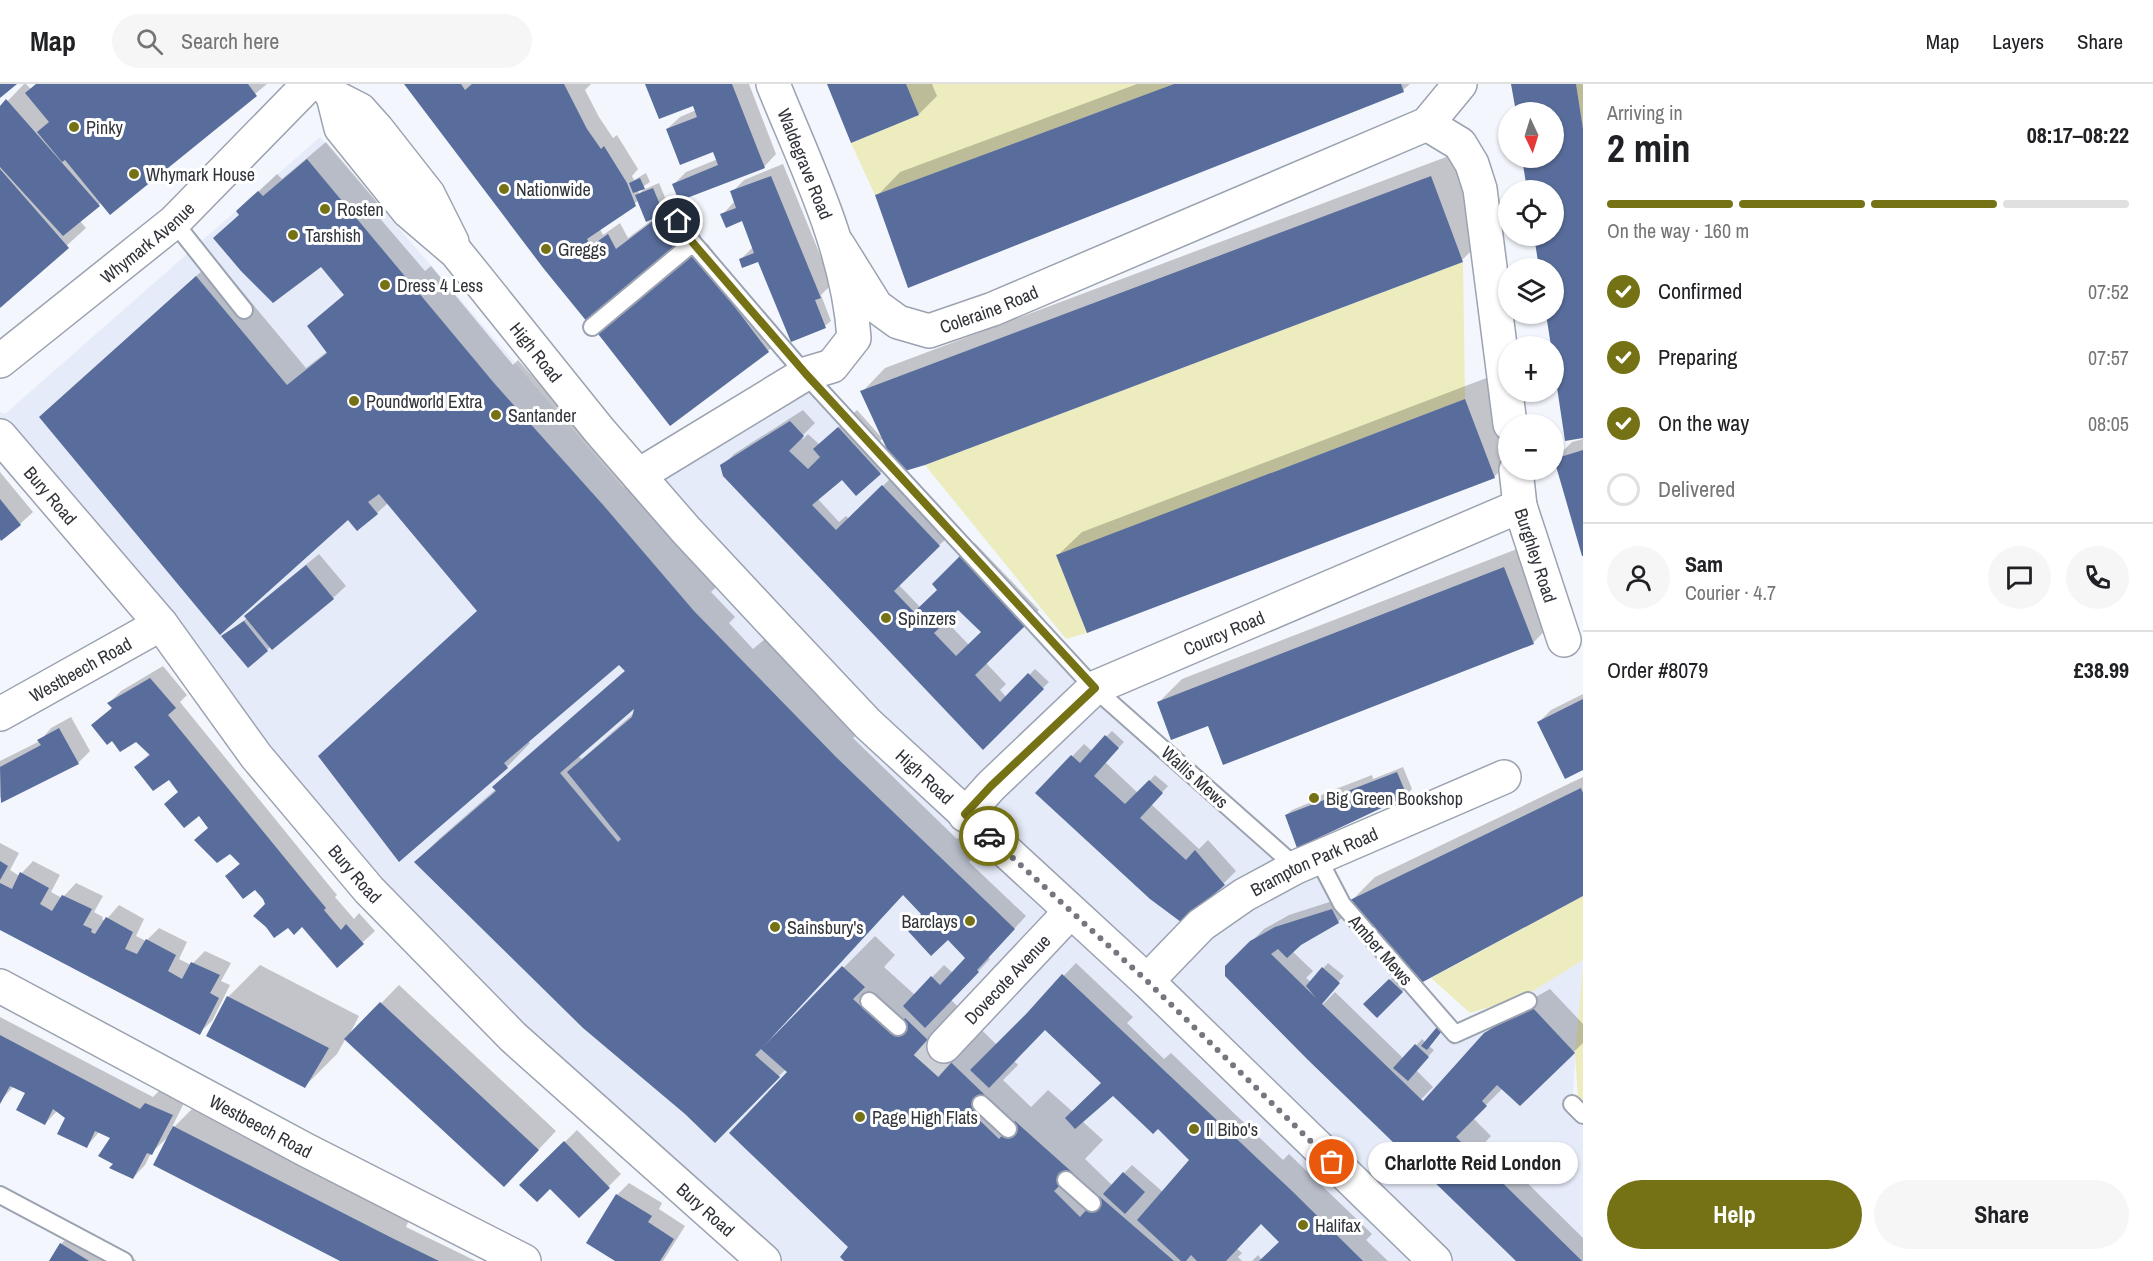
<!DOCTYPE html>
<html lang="en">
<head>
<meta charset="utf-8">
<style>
	body { margin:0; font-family:"Archivo Narrow",sans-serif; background:#f6f6f6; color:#202124; height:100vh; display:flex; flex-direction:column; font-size:22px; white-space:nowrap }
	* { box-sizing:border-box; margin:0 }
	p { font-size:20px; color:#757577 }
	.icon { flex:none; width:33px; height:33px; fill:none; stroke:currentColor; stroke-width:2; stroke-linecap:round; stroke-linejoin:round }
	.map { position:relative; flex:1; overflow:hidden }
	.details { display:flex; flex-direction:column; background:#fff; width:570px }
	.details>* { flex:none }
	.needle { width:39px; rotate:176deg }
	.tools { position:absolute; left:1498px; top:18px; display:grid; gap:12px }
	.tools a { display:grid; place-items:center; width:66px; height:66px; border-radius:50%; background:#fff; box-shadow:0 2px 4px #0004; font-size:30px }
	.pin { position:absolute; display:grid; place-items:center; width:51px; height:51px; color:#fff; margin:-26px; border:3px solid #fff; border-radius:50%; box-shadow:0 2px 6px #0007 }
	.courier { position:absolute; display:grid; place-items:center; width:60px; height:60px; margin:-30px; border:4px solid #757215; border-radius:50%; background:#fff; color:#222; box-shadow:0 2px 8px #0007 }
	.bubble { position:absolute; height:42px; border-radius:21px; background:#fff; box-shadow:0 2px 4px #0004; font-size:20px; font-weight:800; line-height:42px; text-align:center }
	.headline em { font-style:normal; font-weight:800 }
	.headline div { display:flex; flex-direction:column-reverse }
	.headline { display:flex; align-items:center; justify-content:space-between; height:102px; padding:0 24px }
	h1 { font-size:39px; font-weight:800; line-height:45px }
	.bar { display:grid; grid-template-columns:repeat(4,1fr); gap:9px 6px; align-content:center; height:72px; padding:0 24px }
	.bar i { height:8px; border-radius:4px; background:#e0e0e0 }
	.bar .selected { background:#757215 }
	.bar p { grid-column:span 4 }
	.line { display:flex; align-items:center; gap:15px; padding:0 24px; border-top:2px solid #e0e0e0 }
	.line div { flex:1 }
	.round { display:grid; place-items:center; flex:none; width:63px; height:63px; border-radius:32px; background:#f6f6f6 }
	ol { padding:0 24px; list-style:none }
	li { display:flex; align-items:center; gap:18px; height:66px }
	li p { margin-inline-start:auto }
	li .icon { padding:6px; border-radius:50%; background:#757215; color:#fff; stroke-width:4 }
	li:last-child { color:#757577 }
	li i { width:33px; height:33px; border:3px solid #e0e0e0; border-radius:50% }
	.button { display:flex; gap:12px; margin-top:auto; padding:12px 24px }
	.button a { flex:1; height:69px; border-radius:36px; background:#757215; color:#fff; font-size:24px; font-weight:800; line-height:69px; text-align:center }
	.button a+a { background:#f6f6f6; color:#202124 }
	header { display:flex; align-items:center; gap:36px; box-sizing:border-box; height:84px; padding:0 30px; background:#fff; border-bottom:2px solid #e0e0e0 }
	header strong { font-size:28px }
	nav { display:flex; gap:33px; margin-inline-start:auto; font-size:21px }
	.search { width:420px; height:54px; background:#f6f6f6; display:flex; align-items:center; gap:15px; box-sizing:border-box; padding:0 21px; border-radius:33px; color:#757577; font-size:22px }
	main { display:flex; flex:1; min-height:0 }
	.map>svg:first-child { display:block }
</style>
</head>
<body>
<header>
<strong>Map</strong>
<div class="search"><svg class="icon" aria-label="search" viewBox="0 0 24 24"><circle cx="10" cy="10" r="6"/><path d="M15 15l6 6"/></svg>Search here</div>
<nav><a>Map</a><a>Layers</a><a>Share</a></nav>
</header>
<main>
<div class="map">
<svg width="1583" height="1177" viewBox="0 0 1583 1177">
	<rect width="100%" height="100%" fill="#f3f6fc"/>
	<path fill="#e5ebf9" d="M320 53 623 404 639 391 805 290 1094 604 1296 783 1318 774 1342 820 1454 950 1525 912 1583 876 1572 1020 1583 1031V1177H764L513 953 0 352V328L5 330Z"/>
	<path fill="#ececbf" d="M906 0H1174L875 111 851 59 919 31Z
		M1576 0H1583V45Z
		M1463 178 1465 315 1057 471 1087 549 1066 555 925 381Z
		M1583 812V876L1525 912 1470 929 1431 894Z
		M1583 881V1018L1578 1014 1575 969Z"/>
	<path fill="#0003" fill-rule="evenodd" d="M24 0H26L31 5 36 0H267L110 129 102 118 80 137 86 144 0 222V25Z
		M407 0H591L585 6 599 33 613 54 617 51 638 85 632 92 634 96 646 89 650 98 638 106 639 110 643 106 659 99 669 123 666 126 675 137 683 131 696 146 588 237ZM639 116 656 133 628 154 620 139 603 151 600 145Z
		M647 0H749L776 70 764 83 674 100 686 88 718 75 714 66 667 45 680 33 696 26 694 20Z
		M828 0H932L937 12 919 30 852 57Z
		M1137 0H1410L1403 6 909 202 877 112 900 88Z
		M1513 0H1583V353L1554 273V262H1552L1547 230H1554V184H1541L1536 152H1554V106H1529L1524 74H1554V28H1517Z
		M326 58 383 125 377 131 425 187 431 182 513 281 518 276 627 398 716 503 711 508 735 533 729 539 753 565 765 555 858 649 853 654 957 755 963 750 981 767 969 778 1026 832 988 873 990 875 951 916 997 961 1076 879 1133 933 1127 939 1164 975 1171 969 1283 1076 1289 1070 1372 1150 1366 1156 1388 1177H1252L1258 1171 1262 1176 1281 1157 1261 1138 1236 1164 1242 1169 1238 1173 1242 1177H847L850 1163 789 988 786 985 715 1057 416 778 439 755 496 705 494 703 512 685 626 586 619 579 528 657 530 659 507 683 399 776 479 526 388 419 377 429 348 433 41 333 215 175 306 284 328 267 309 242 345 210 321 181 215 154 240 130 238 127 277 90 282 95ZM637 620 634 629 582 675 578 672ZM903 809 967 874 953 889 944 881 915 911 884 883 895 871 875 852 774 954 772 952ZM1045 944 1103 999 1073 1028 1048 1006 1031 1023 1003 996 1018 981 1014 977ZM1113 1010 1158 1043 1191 1076 1163 1108 1132 1081 1112 1101 1085 1075 1103 1056 1082 1037Z
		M1454 70 1486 153 1462 176 883 354 871 367 885 383 880 389 858 383 818 415 839 438 846 432 849 435 895 390 952 449 898 500 920 523 939 506 934 500 975 459 1039 526 986 579 1006 600 1000 606 1007 614 1035 585 1049 598 983 663 722 382 734 370 803 326 815 339 801 353 803 355 808 350 820 361 857 326 882 354 862 308 885 284ZM958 524 983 547 969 561 945 536Z
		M783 80 832 200 821 211 831 237 825 242 758 176 741 175 753 163 743 136 722 131 734 118 732 108 744 96Z
		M707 159 780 255 768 267 671 340 610 234Z
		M1489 293 1509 346V378L1494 393 1058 471 1082 448Z
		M1583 355V468L1554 376 1572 358Z
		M0 388 33 428 20 440 0 455Z
		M1527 461 1556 535 1533 559 1209 640 1158 619 1182 595Z
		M319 470 346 502 333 514 272 564 271 562 267 566 223 552 247 534 246 532 258 520Z
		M163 582 187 611 180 618 323 794 337 811 335 813 354 835 359 829 375 847 337 882 303 841 267 819 256 804 227 792 241 778 169 694 136 683 150 669 136 656 112 655 93 641 113 623 109 619 121 607Z
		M1583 610V685L1539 638 1551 626Z
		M71 633 90 667 78 679 2 717 0 713V677L40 657 51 644Z
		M1112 647 1124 658 1105 678 1138 709 1155 691 1168 702 1151 720 1199 765 1208 756 1236 787 1224 799 1037 709 1084 660 1092 667Z
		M1403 683 1412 705 1406 711 1286 731 1292 726 1316 716 1323 710 1372 691 1373 695Z
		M1583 693V810L1352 816 1375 793Z
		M0 759 19 769 10 786 18 791H20L33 777 60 791 51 808 62 814 76 799 103 812 94 828 103 833 102 835 105 837 119 821 144 835 136 852 146 857 159 844 187 858 179 875 191 881 205 867 231 879 221 897 230 901 212 937 199 949 0 845Z
		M1345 813 1350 825 1338 838 1300 860 1292 867 1313 887 1306 894 1311 898 1328 879 1344 892 1287 952 1226 883 1264 845 1289 831Z
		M260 881 359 932 348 953 399 901 556 1047 522 1083 346 954 337 970 305 1002 208 951 228 913Z
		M1396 890 1408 902 1377 932 1365 920Z
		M1550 905 1583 940V959L1520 1020 1503 1004 1473 1034 1491 1052 1479 1065 1499 1085 1506 1078 1583 1154V1177H1519L1290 954 1335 908 1404 975 1422 955 1426 959 1443 938 1447 941 1429 962 1434 966 1416 986 1433 1003 1394 1043 1430 1011 1503 931Z
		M0 933 153 1013 159 1007 184 1019 170 1047 192 1025 409 1136 406 1143 476 1177H344L168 1053 151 1069 145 1081 133 1094 115 1079 112 1053 100 1047 87 1062 67 1033 57 1027 45 1040 27 1009 14 1002 0 1017Z
		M577 1046 621 1090 579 1132 550 1103 521 1101Z
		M629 1099 662 1119 659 1125 685 1142 663 1177H617V1111Z
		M79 1142 137 1177H50L61 1160Z"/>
	<path fill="#586d9b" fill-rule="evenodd" d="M0 0H17L0 14Z
		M36 0H248L257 12 110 131 65 76 62 78 37 48 49 38 25 9Z
		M404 0H461L465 6 472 0H564L587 45 601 65 604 62 627 99 636 122 587 155 591 162 608 150 616 165 653 137 662 148 670 142 685 159 588 239 544 185Z
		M645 0H732L765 84 679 117 672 100 718 81 713 68 680 81 666 45 697 33 693 22 659 35Z
		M827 0H906L919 31 851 59Z
		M1174 0H1401L1404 8 908 204 875 111Z
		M1511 0H1576L1583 45V354L1565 357 1554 283V262H1551L1546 230H1554V184H1539L1534 152H1554V106H1527L1522 74H1554V28H1516Z
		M6 15 100 122 63 152 0 83V22Z
		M307 75 494 299 604 422 694 527 836 673 1015 845 977 886 979 888 925 944 903 922 931 892 940 901 965 874 948 856 931 872 907 846 921 830 903 811 763 963 842 882 865 903 853 915 891 950 905 934 987 1013 972 1029 999 1055 1015 1037 1073 1089 1054 1107 1080 1133 1099 1112 1174 1177H844L840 1173 848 1163 729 1049 787 988 761 965 755 971 780 993 715 1059 685 1030 583 944 414 778 496 707 492 703 625 587 619 581 504 679 508 684 399 778 318 672 477 527 379 410 368 418 378 430 357 447 348 436 220 551 39 333 196 192 287 301 327 269 307 242 344 211 321 183 273 219 241 187 213 154 239 131 236 127 258 107 263 112ZM634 625 632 633 567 688 621 755 618 758 560 689Z
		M0 85 69 164 0 224Z
		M771 92 821 214 815 216 826 244 791 258 758 178 742 184 739 175 754 169 742 137 726 144 720 130 736 124 730 107Z
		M1431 92 1463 178 925 381 898 389 860 307Z
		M640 94 645 105 633 109 629 99Z
		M653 104 664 130 646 138 635 111Z
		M694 169 769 268 670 342 595 246Z
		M1465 315 1495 394 1087 549 1056 471Z
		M790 337 804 352 789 367 808 385 820 373 813 365 838 343 881 390 856 412 842 396 812 421 836 446 882 401 940 462 894 507 914 528 937 506 932 500 962 470 1028 539 975 591 1000 618 1028 589 1044 605 983 666 723 392 720 381ZM958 526 981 548 956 572 934 549Z
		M1583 366V472H1582L1554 375Z
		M0 415 21 441 1 457 0 455Z
		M306 481 334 515 272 566 244 532Z
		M1504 483 1534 560 1223 681 1208 642 1171 656 1157 618Z
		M244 537 268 567 248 584 221 552Z
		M150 594 176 624 168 631 311 806 326 824 324 826 341 846 346 840 364 860 337 884 302 843 294 851 288 844 274 854 266 843 253 832 265 820 263 815 255 806 243 815 225 792 240 780 230 770 217 779 194 756 208 744 199 732 184 744 164 720 178 708 169 696 153 707 134 683 150 671 136 658 120 668 112 657 107 661 91 641 112 624 107 619Z
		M1583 615V686L1565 695 1537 638Z
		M59 644 79 680 1 719 0 683 41 661 37 656Z
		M1105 651 1119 664 1094 692 1125 720 1149 696 1163 709 1140 734 1186 776 1195 766 1225 801 1181 838 1150 815 1035 709 1071 671 1080 679Z
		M1397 688 1407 712 1297 764 1285 731Z
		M1581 704 1583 709V812L1419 900 1350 816Z
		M0 777 8 782 0 796Z
		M20 788 49 804 40 820 52 827 62 811 92 825 83 841 92 845 91 848 95 850 106 833 133 848 125 865 137 870 146 855 176 871 168 887 182 895 191 878 220 891 210 909 219 914 200 951 0 846V799L12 805Z
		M1332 825 1339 839 1301 861 1287 874 1278 865 1271 870 1316 914 1306 902 1322 883 1340 899 1322 920 1423 1017 1484 949 1531 922 1575 969 1520 1022 1497 1001 1482 1017 1487 1022 1456 1053 1582 1177H1516L1307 975 1225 892V882L1250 857 1275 843Z
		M1062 890 1292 1107 1363 1177H1259L1279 1158 1261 1140 1226 1177H1197L1191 1171 1186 1177H1181L1137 1136 1189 1076 1158 1045 1153 1050 1113 1012 1075 1045 1065 1034 1101 999 1045 946 989 1004 970 986 1027 929Z
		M1389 895 1403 908 1377 934 1363 920Z
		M227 912 329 964 305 1004 206 952Z
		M380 918 539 1066 504 1103 344 955Z
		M1437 943 1442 947 1427 966 1421 962Z
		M0 951 140 1025 145 1019 173 1031 152 1071 147 1069 133 1095 109 1084 113 1080 98 1072 110 1054 95 1047 87 1064 57 1050 65 1034 53 1025 45 1041 16 1026 25 1009 10 1002 0 1020Z
		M1415 960 1429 973 1408 997 1393 984Z
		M173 1042 392 1154 439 1177H340L153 1081Z
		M564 1057 610 1104 579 1134 550 1105 537 1118 519 1101Z
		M1123 1088 1145 1108 1125 1130 1103 1110Z
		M616 1110 652 1132 648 1138 674 1155 660 1177H615L586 1159Z
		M60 1159 89 1177H49Z"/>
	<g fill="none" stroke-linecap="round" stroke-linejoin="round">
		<path stroke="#cccfd5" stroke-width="33" stroke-dasharray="33 16" stroke-linecap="butt" d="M926 982 944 962"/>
		<g stroke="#9ba2b0" stroke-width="20">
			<path id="lane" d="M678 137 693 159 805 290 1094 604 1296 783
				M174 138 244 226
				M592 243 688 163
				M1318 774 1342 820 1455 950 1528 917
				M869 917 898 943
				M981 1020 1008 1045
				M1572 1020 1583 1031
				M1066 1096 1092 1119
				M0 1111 124 1177"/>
		</g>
		<g stroke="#9ba2b0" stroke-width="36">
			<g id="street">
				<path d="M1427 40 1460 60 1472 80 1480 105 1510 340"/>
				<path id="s1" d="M838 161 876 222 898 238 929 247 993 225 1427 40 1460 0"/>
				<path id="s2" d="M0 277 174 138 309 0"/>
				<path id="s3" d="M0 352 161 540 256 672 369 806 513 953 764 1177"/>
				<path id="s4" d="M1516 386 1520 422 1564 556"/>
				<path d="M639 391 805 290 832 282 854 254C848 164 806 82 773 0"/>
				<path id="s5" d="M0 630 161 540"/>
				<path id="s6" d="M965 731 991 702 1094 604 1520 422"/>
				<path id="s7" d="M1147 897 1201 841 1244 811 1296 783 1504 693"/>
				<path id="s8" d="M0 902 306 1066 524 1177"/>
				<path id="s9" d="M944 962 1070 828"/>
			</g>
		</g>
		<g stroke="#9ba2b0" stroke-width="36">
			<g id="primary">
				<path id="s10" d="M324 0 333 12 341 44 408 127 456 168 599 346 686 446 770 536 868 640 1147 897 1435 1177"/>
				<path d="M333 12 360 26 377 45 428 110 452 158"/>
			</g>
		</g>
		<use href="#lane" stroke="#fff" stroke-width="16"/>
		<use href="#street" stroke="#fff" stroke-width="33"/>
		<use href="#primary" stroke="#fff" stroke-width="33"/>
	</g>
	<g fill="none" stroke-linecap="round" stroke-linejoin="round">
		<path stroke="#74777d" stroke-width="6" stroke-dasharray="0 10.8" d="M989 752 1147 897 1332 1078"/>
		<path stroke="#757215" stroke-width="8" d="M678 137 693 159 806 290 1095 604 991 702 965 730 989 752"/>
	</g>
	<g fill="#757215" stroke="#fff" stroke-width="2">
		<circle cx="74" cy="43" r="6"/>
		<circle cx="134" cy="90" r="6"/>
		<circle cx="504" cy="105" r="6"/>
		<circle cx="325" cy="125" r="6"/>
		<circle cx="293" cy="151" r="6"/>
		<circle cx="546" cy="165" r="6"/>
		<circle cx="385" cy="201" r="6"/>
		<circle cx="354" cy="317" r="6"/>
		<circle cx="496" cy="331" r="6"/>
		<circle cx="886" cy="534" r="6"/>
		<circle cx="1314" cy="714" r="6"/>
		<circle cx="970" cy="837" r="6"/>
		<circle cx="775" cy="843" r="6"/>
		<circle cx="860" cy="1033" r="6"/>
		<circle cx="1194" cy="1045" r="6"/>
		<circle cx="1303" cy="1141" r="6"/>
	</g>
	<g text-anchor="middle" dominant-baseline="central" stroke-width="6" stroke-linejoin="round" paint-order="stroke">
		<g font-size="18" fill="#303339" stroke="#fff" text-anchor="start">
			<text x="86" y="43">Pinky</text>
			<text x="146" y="90">Whymark House</text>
			<text x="516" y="105">Nationwide</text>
			<text x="337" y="125">Rosten</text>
			<text x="305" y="151">Tarshish</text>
			<text x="558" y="165">Greggs</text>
			<text x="397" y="201">Dress 4 Less</text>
			<text x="366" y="317">Poundworld Extra</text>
			<text x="508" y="331">Santander</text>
			<text x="898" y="534">Spinzers</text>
			<text x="1326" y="714">Big Green Bookshop</text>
			<text x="958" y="837" text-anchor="end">Barclays</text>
			<text x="787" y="843">Sainsbury's</text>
			<text x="872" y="1033">Page High Flats</text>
			<text x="1206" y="1045">Il Bibo's</text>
			<text x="1315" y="1141">Halifax</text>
		</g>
		<g font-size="18" fill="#303339" stroke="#fff">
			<text transform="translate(805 80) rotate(68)">Waldegrave Road</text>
			<text stroke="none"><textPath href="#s2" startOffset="189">Whymark Avenue</textPath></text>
			<text stroke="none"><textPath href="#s1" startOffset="195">Coleraine Road</textPath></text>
			<text stroke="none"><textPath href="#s10" startOffset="346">High Road</textPath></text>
			<text stroke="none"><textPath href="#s3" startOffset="78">Bury Road</textPath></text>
			<text stroke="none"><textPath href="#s4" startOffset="88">Burghley Road</textPath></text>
			<text stroke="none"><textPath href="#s6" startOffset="322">Courcy Road</textPath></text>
			<text stroke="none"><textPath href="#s5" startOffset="92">Westbeech Road</textPath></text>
			<text stroke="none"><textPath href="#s10" startOffset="922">High Road</textPath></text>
			<text transform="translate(1195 693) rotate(42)">Wallis Mews</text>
			<text stroke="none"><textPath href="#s7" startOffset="208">Brampton Park Road</textPath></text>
			<text stroke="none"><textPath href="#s3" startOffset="564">Bury Road</textPath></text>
			<text transform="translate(1381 866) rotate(49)">Amber Mews</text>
			<text stroke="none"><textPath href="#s9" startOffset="92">Dovecote Avenue</textPath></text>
			<text stroke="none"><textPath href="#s8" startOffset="296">Westbeech Road</textPath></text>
			<text stroke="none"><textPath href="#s3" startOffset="1050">Bury Road</textPath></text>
		</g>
	</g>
</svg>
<div class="tools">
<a><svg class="needle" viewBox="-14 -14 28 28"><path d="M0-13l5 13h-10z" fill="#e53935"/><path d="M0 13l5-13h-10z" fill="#757577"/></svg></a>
<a><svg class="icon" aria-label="locate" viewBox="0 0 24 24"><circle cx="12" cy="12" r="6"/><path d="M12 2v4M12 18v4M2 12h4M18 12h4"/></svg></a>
<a><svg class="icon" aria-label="layers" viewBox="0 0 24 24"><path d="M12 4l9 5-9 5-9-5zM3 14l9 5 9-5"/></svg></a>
<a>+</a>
<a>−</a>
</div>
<div class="pin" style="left:1332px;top:1078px;background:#ea580c"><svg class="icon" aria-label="bag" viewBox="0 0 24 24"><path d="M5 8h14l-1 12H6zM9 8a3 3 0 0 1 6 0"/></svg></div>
<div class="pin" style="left:678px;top:137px;background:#1f2937"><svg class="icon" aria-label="home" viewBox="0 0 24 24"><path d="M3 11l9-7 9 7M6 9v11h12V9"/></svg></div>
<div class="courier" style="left:989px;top:752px"><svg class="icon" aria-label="car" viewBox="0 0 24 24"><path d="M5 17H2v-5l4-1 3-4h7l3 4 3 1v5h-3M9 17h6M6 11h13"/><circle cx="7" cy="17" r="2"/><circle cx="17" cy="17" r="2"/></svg></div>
<div class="bubble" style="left:1368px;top:1058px;width:210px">Charlotte Reid London</div>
</div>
<section class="details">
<div class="headline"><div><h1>2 min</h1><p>Arriving in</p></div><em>08:17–08:22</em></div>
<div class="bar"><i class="selected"></i><i class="selected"></i><i class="selected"></i><i></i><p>On the way · 160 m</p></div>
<ol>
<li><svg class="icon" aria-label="check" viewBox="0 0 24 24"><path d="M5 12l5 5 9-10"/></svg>Confirmed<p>07:52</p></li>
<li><svg class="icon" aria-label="check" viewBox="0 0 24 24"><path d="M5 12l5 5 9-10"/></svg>Preparing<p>07:57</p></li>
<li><svg class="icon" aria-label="check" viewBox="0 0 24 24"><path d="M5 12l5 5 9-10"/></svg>On the way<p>08:05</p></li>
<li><i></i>Delivered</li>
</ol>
<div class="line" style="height:108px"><a class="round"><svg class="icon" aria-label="person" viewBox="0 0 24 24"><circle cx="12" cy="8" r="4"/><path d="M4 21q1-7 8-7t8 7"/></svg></a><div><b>Sam</b><p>Courier · 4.7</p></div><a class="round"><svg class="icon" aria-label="chat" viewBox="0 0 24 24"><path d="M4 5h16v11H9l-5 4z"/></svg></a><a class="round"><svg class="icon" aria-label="phone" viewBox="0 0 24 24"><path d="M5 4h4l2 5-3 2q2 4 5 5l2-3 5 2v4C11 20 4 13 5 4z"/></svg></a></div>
<div class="line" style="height:78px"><div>Order #8079</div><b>£38.99</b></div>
<div class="button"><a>Help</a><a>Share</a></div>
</section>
</main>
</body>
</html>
